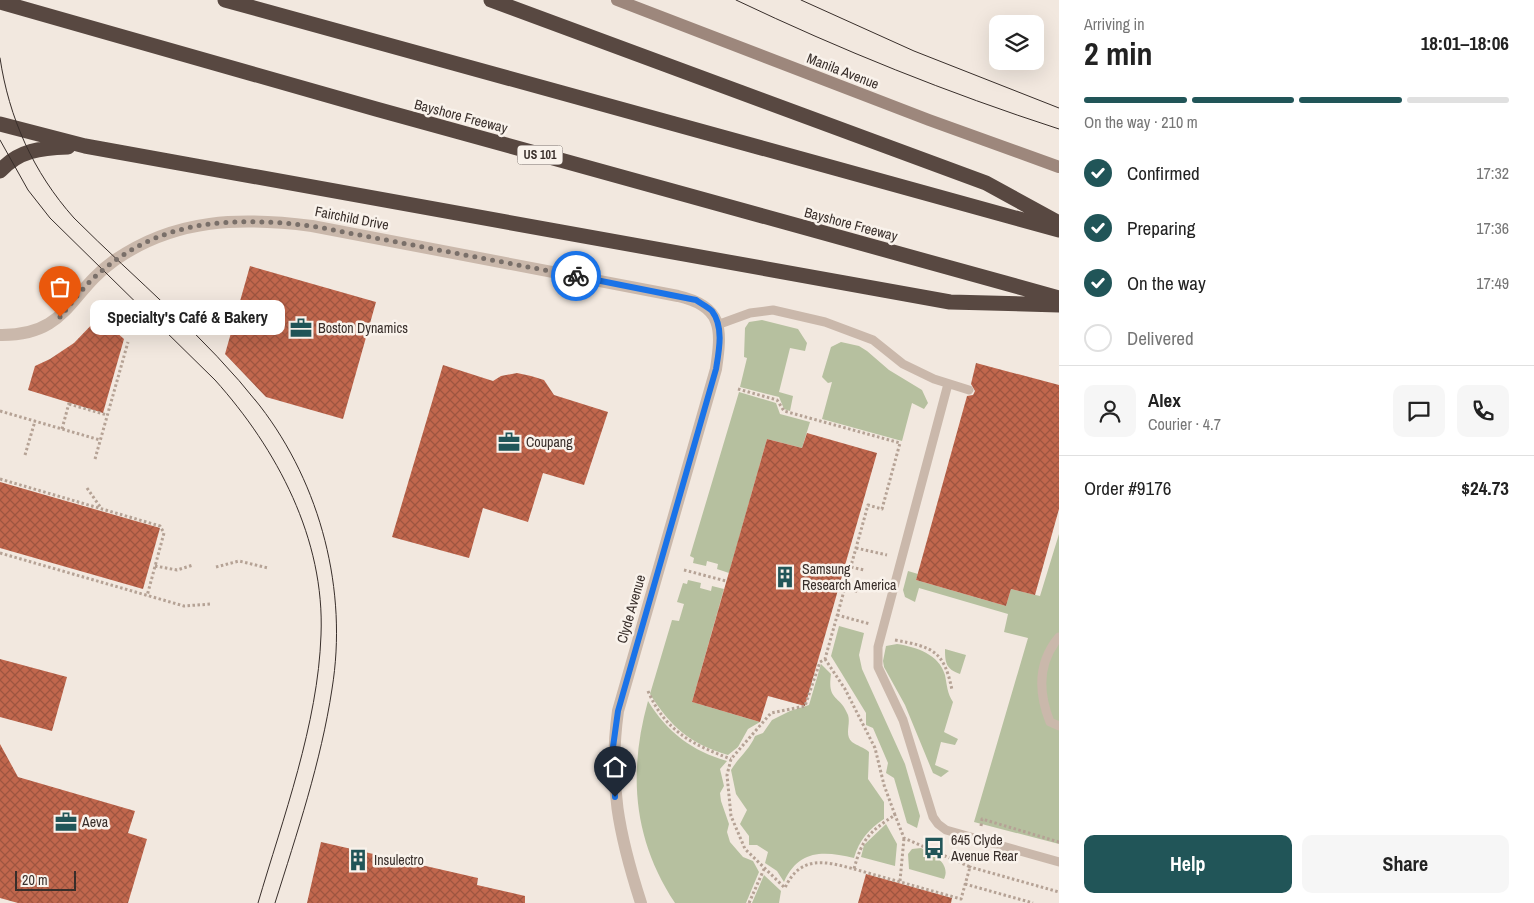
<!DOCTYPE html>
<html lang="en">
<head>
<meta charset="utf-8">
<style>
	body { margin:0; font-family:"Archivo Narrow",sans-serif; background:#f6f6f6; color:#222; height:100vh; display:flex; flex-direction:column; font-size:19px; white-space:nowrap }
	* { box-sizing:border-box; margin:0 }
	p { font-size:16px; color:#767676 }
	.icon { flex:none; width:28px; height:28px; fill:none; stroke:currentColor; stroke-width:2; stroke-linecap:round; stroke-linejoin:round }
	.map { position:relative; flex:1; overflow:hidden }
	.side { display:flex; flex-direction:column; background:#fff; width:475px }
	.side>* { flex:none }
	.fabs { position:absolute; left:989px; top:15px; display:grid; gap:10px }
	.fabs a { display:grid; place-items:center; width:55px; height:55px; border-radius:10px; background:#fff; box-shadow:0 5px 20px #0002; font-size:25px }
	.scale { position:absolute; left:15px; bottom:12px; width:61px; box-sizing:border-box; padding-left:5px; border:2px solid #382e2a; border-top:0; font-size:14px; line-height:18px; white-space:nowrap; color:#382e2a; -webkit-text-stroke:4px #f9f2eb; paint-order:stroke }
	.pin { position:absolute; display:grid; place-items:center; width:42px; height:42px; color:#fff; margin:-51px -21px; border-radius:50% 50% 50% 0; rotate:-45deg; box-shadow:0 0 5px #0007 }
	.pin .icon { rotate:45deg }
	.courier { position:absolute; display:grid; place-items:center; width:50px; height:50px; margin:-25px; border:4px solid #1a73e8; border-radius:50%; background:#fff; color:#222; box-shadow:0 1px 6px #0007 }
	.bubble { position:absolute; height:35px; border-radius:10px; background:#fff; box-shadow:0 5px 20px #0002; font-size:16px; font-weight:800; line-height:35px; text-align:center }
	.headline em { font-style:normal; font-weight:800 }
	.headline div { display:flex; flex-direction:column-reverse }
	.headline { display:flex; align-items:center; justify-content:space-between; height:85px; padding:0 25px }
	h1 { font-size:32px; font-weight:800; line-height:38px }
	.bar { display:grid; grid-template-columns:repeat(4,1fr); gap:8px 5px; align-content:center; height:60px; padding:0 25px }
	.bar i { height:6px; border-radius:4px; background:#e0e0e0 }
	.bar .on { background:#215558 }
	.bar p { grid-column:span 4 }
	.line { display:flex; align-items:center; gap:12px; padding:0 25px; border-top:1px solid #e0e0e0 }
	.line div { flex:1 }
	.round { display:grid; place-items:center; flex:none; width:52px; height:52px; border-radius:10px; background:#f6f6f6 }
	ol { padding:0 25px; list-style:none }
	li { display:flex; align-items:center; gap:15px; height:55px }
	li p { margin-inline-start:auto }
	li .icon { padding:5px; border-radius:50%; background:#215558; color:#fff; stroke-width:4 }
	li:last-child { color:#767676 }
	li i { width:28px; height:28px; border:2px solid #e0e0e0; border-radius:50% }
	.primary-button { display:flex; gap:10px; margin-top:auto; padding:10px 25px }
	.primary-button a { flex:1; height:58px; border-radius:10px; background:#215558; color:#fff; font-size:20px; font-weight:800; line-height:58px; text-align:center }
	.primary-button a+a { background:#f6f6f6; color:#222 }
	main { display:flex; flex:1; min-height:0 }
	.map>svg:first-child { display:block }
</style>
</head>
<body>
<main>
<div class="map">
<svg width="1059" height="903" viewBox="0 0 1059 903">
	<defs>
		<pattern id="building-cross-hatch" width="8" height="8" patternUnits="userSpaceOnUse" patternTransform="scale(1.25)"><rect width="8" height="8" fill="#c1674d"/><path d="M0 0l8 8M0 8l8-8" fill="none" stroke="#9e5540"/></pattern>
	</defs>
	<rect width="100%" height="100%" fill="#f2e8df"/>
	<path fill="#b6c09f" d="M762 320 798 329 807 343 805 351 790 348 779 392 793 396 790 411 784 409 779 397 740 387 747 358 744 357 745 328 749 322Z
		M841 342 859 346 867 351 889 370 922 390 928 403 924 409 912 403 902 441 822 419 832 382 828 383 822 377 831 347Z
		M739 392 776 403 780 414 810 422 802 448 767 439 729 573 717 569 718 564 707 561 706 566 693 563 694 558 690 556Z
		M1059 534V844L974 822 1028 638 1004 632 1008 614 919 588 915 602 905 597 903 590 908 571 918 574 916 580 1006 606 1011 589 1040 596Z
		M688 580 701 583 700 588 711 591 712 586 724 589 692 702 760 722 748 729 738 747 728 755C690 744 671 727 650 694L672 620 679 621 684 604 677 602 683 583 687 584Z
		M839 626 864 633 859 655 862 669 905 764 920 816 917 828 907 823 894 778 886 773 888 763 873 728 866 725V713L831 656Z
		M897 644C916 647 939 654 945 675 947 685 947 693 953 702L944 732 958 739 955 745 941 742 935 765 949 771 941 777 933 773 905 705 884 667 883 661 886 646Z
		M945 649 966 655 960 674C946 669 945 663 945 649Z
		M821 664 831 674C827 702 840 694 848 715 851 724 844 735 852 742 857 746 864 747 869 752L868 779 884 802V819C869 829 859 840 854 858 824 851 799 849 784 882L777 871 765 863 768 852 757 845H749V836L740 824 747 810 736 794 731 770C738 758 750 749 755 736L763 733 772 720 790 711 809 705Z
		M648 701C667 732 692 751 727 761L720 769 724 786 720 793 721 801 729 824 727 832 730 842 743 857 753 861 759 872 746 903H675C633 839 628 773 648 701Z
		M886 824 897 844 895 866 861 857 864 845Z
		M921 848C934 854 951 864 944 879L909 869 908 854 912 849Z
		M764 875 781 891 779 903H752Z"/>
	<path fill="url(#building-cross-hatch)" d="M250 266 376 302 343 419 266 397 225 354Z
		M99 317 124 339 103 413 28 390 35 366 50 359 74 343Z
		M976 363 1059 385V509L1035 595 1011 589 1006 606 916 580 967 396 973 395 975 391 971 384Z
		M443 365 493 381 501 376 517 373 531 376 544 380 554 395 608 412 584 485 543 473 528 522 483 508 469 558 392 537Z
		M807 433 877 453 805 706 768 696 760 722 692 702 767 439 802 448Z
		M0 482 160 528 143 589 0 548Z
		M0 659 67 677 52 731 0 717Z
		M0 744 18 777 135 811 128 833 147 839 128 903H18L0 898Z
		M321 842 478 878 477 885 525 896V903H307Z
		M866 874 952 898 951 903H858Z"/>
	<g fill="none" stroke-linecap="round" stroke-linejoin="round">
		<path stroke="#b5a295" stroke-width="3" stroke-dasharray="2.5 2.5" stroke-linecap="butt" d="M738 389 777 400 784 411 900 443 882 509 868 505 825 659 820 662 805 706 771 713 731 759 727 775 731 816 745 849 785 888C800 855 825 861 854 869 862 839 869 832 895 815L884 785 875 748 845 689 825 659
			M69 404 107 415
			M0 411 100 440
			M62 429 69 403
			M25 455 35 421
			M95 459 128 342
			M0 479 160 526 164 533 147 596
			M87 488 101 508
			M856 548 887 555
			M0 553 184 606 211 604
			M155 566 177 570 193 565
			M216 567 239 561 268 568
			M851 567 864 570
			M684 570 726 581
			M845 588 859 592
			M837 615 870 624
			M895 640C932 647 944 650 952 690
			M648 691C665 731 693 745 731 759
			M981 826 982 819 1059 842
			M974 851 970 867 1059 892
			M854 869 961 899 970 867 904 838 895 815
			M900 881 904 838
			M965 884 1033 903
			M749 903 764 869"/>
		<path stroke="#cab8ab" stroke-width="9" d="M717 325 750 313 773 310 825 322 873 340 903 364 934 379 969 390
			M948 384 878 647V667L903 720 933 817 938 824 946 830 1059 862
			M1059 637C1038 662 1038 692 1050 722L1059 726"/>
		<path stroke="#cab8ab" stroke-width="12" d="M0 335C68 336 68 293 115 260 176 218 241 217 312 226L678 296C723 306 722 329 716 369L618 711C608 783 619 835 641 903"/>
		<path stroke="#9d877c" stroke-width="12" d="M617 0 929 120 1059 167"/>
		<path stroke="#584841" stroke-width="15" d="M225 0 1059 230
			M491 0 986 183 1059 223
			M0 2 376 109 1059 298
			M0 124 85 146 950 302 1059 305
			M0 171C19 150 41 148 68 147"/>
		<path stroke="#382e2a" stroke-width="1" d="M736 0C841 50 948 93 1059 129
			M801 0 914 51 1059 108
			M0 58C9 118 33 172 74 218 136 280 206 337 260 406 321 485 348 591 332 689 321 762 297 833 275 903
			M0 140 28 190 50 218 215 380C277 449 325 539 321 635 318 724 283 818 258 903"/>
	</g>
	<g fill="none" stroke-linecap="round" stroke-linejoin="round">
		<path stroke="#796f69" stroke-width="5" stroke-dasharray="0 9" d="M60 317C73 301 87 282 104 269 166 218 236 217 312 226L576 276"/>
		<path stroke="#1a73e8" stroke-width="6" d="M576 276 696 300C700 303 708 307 712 311 724 327 719 351 716 369L618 711 613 747 615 797"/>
	</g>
	<defs>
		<g id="office-bare" transform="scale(1.725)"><path d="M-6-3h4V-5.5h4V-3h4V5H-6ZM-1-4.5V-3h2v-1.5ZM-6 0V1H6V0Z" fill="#215558" stroke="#f9f2eb" stroke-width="2.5" paint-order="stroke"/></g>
		<g id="building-bare" transform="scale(1.725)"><path d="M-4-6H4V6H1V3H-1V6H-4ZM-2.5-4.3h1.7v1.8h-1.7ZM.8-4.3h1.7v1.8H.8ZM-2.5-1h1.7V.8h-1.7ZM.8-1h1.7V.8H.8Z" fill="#215558" stroke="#f9f2eb" stroke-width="2.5" paint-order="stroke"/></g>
		<g id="bus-bare" transform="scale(1.725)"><path d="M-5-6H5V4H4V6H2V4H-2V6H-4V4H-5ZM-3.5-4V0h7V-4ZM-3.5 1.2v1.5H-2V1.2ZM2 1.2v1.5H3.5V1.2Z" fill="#215558" stroke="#f9f2eb" stroke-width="2.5" paint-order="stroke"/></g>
	</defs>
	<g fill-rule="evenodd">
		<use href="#office-bare" x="301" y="328"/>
		<use href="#office-bare" x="509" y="442"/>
		<use href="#building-bare" x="785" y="577"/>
		<use href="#office-bare" x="66" y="822"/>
		<use href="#bus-bare" x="934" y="848"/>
		<use href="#building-bare" x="358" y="860"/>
	</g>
	<g text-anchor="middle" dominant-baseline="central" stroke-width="5" stroke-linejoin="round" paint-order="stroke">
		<rect fill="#f9f2eb" stroke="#726964" stroke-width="1" x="517.5" y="145.5" width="45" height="19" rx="4"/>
		<g font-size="12" font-weight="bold" fill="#382e2a">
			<text x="540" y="155">US 101</text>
		</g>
		<g font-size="14" fill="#382e2a" stroke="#f9f2eb">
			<text transform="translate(843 71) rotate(21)">Manila Avenue</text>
			<text transform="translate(461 116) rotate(15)">Bayshore Freeway</text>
			<text transform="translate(352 218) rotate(11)">Fairchild Drive</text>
			<text transform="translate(851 224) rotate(15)">Bayshore Freeway</text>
			<text transform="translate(631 609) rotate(-74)">Clyde Avenue</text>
		</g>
		<g font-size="14" fill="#382e2a" stroke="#f9f2eb" text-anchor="start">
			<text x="318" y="328">Boston Dynamics</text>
			<text x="526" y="442">Coupang</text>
			<text x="802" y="569">Samsung<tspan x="802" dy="16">Research America</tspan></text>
			<text x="82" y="822">Aeva</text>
			<text x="951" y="840">645 Clyde<tspan x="951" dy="16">Avenue Rear</tspan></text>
			<text x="374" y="860">Insulectro</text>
		</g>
	</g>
</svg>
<div class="fabs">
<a><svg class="icon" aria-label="layers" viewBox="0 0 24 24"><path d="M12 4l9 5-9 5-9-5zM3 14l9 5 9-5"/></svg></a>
</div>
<div class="scale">20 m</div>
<div class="pin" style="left:60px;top:317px;background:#ea580c"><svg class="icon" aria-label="bag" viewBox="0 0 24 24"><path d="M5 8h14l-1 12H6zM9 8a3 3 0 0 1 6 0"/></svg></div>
<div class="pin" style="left:615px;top:797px;background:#1f2937"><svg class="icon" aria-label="home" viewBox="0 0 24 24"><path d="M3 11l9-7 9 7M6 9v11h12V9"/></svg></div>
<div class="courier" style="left:576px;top:276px"><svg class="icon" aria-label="bike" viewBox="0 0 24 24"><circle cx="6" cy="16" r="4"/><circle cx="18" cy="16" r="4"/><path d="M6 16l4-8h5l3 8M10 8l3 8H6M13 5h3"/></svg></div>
<div class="bubble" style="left:90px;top:300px;width:195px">Specialty's Café &amp; Bakery</div>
</div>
<section class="side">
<div class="headline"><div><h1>2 min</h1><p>Arriving in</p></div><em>18:01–18:06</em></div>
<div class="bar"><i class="on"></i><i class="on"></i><i class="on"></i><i></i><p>On the way · 210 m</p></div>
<ol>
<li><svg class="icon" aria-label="check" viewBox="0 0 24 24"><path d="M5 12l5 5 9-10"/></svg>Confirmed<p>17:32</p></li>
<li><svg class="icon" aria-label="check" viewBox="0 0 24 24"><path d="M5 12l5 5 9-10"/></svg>Preparing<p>17:36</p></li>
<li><svg class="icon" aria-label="check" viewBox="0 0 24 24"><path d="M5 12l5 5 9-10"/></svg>On the way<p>17:49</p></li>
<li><i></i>Delivered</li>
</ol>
<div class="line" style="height:90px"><a class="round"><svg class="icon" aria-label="person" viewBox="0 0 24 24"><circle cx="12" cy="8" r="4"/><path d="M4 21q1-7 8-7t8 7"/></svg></a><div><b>Alex</b><p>Courier · 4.7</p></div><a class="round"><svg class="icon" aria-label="chat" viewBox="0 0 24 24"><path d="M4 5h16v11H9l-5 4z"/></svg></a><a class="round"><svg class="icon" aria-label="phone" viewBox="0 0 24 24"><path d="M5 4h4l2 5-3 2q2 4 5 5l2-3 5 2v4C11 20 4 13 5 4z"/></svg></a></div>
<div class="line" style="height:65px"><div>Order #9176</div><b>$24.73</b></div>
<div class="primary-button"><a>Help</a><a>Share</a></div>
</section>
</main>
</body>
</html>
